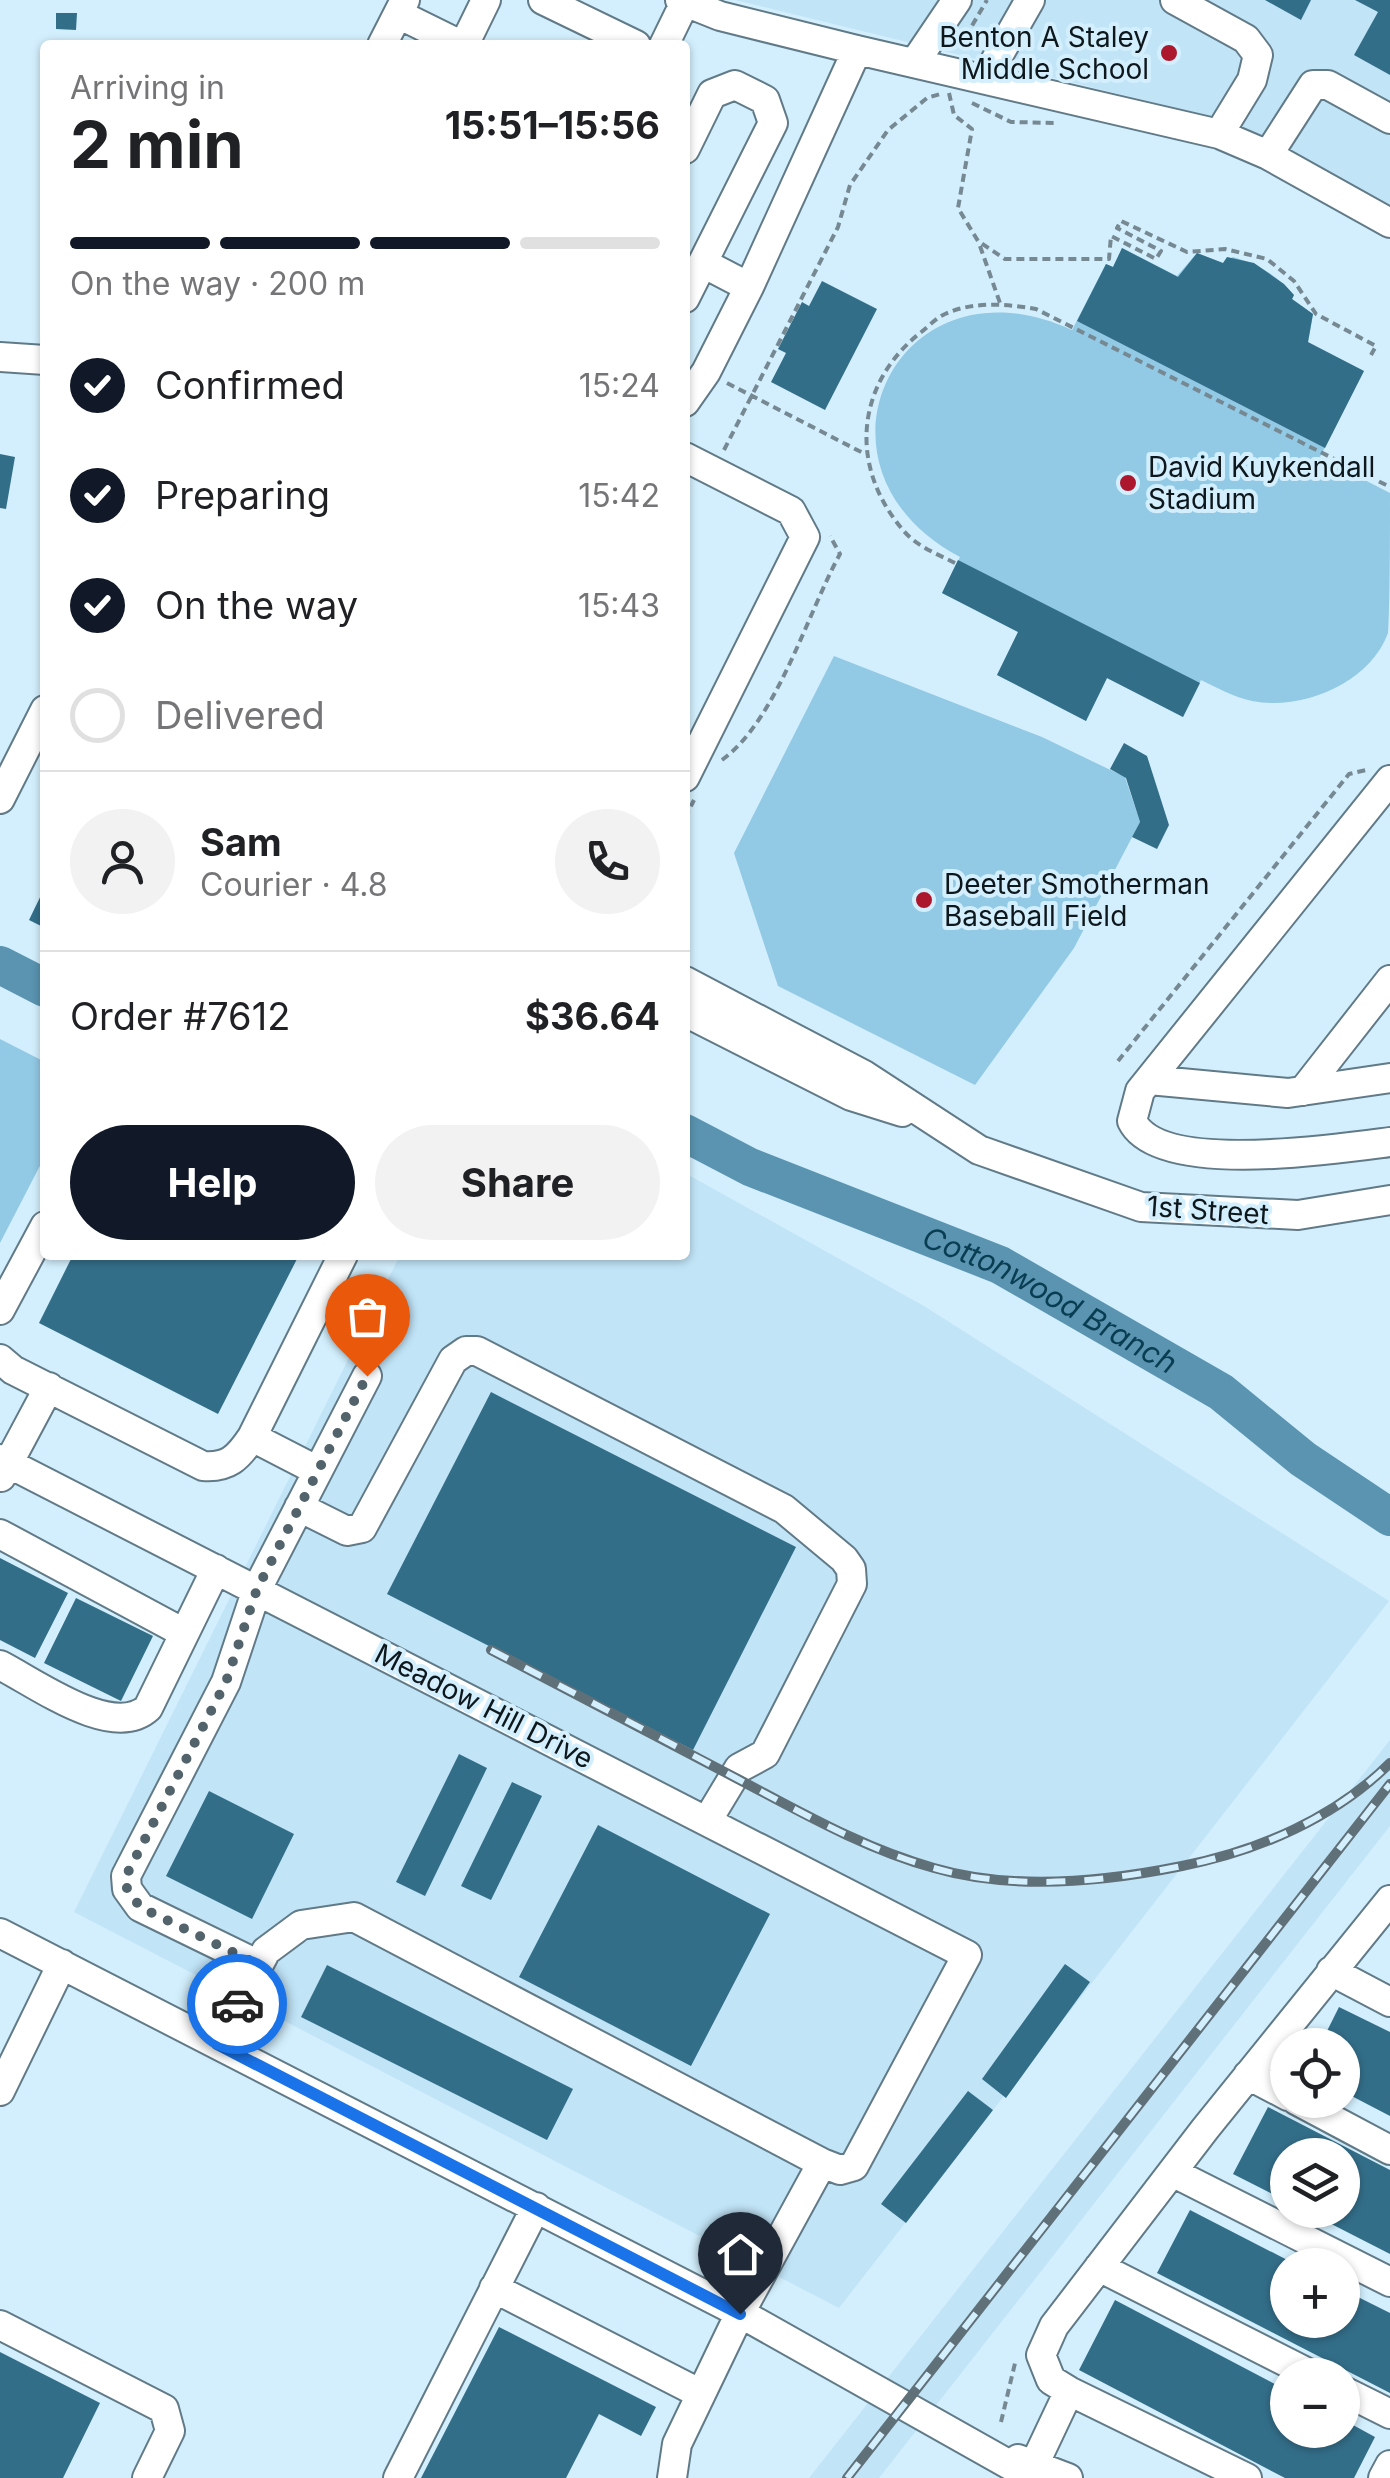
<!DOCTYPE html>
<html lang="en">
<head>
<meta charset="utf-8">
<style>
	body { margin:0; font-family:Inter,sans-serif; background:#f2f2f2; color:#202124; height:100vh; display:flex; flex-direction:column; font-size:38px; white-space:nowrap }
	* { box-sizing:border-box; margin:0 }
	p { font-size:32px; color:#757577 }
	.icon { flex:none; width:55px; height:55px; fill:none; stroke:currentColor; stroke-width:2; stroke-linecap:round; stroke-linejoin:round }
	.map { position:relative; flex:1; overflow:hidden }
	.panel { position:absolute; left:40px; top:40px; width:650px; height:1220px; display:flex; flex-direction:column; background:#fff; border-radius:10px; box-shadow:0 2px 8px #0004 }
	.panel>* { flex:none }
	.buttons { position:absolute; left:1270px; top:2028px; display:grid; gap:20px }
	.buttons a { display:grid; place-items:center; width:90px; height:90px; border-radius:50%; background:#fff; box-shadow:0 2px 8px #0004; font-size:50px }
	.pin { position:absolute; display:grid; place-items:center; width:85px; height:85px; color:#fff; margin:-102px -42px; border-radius:50% 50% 50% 0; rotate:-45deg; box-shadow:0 0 10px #0007 }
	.pin .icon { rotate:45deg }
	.courier { position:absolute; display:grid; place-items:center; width:100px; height:100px; margin:-50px; border:8px solid #1a73e8; border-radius:50%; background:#fff; color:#222; box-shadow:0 2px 12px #0007 }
	.headline em { font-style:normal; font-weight:700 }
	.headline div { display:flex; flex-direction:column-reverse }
	.headline { display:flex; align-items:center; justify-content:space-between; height:170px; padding:0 30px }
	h1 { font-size:65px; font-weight:700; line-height:75px }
	.bar { display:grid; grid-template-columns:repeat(4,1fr); gap:15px 10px; align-content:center; height:120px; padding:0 30px }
	.bar i { height:12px; border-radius:8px; background:#e0e0e0 }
	.bar .active { background:#111827 }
	.bar p { grid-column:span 4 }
	.line { display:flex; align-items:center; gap:25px; padding:0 30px; border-top:2px solid #e0e0e0 }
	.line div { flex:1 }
	.round { display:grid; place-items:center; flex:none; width:105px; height:105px; border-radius:52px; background:#f2f2f2 }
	ol { padding:0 30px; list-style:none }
	li { display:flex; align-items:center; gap:30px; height:110px }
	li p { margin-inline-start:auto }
	li .icon { padding:10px; border-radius:50%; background:#111827; color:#fff; stroke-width:4 }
	li:last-child { color:#757577 }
	li i { width:55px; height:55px; border:5px solid #e0e0e0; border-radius:50% }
	.action { display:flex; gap:20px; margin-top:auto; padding:20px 30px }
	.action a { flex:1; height:115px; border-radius:60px; background:#111827; color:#fff; font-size:40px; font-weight:700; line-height:115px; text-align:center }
	.action a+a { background:#f2f2f2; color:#202124 }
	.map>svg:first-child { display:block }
</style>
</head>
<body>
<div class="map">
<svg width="1390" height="2478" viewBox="0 0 1390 2478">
	<rect width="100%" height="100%" fill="#d3effd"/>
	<path fill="#c1e4f7" d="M735 0H1390V209L1213 117Z
		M685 1173 924 1306 1389 1601 839 2308 74 1912 400 1255H685Z
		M1390 1740V1826L879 2478H809Z"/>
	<path fill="#92c9e5" d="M1122 248 1177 276 1197 253 1223 263 1233 257C1259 264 1276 275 1294 295L1292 299 1313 314 1308 343 1364 371 1320 457 1390 493C1390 525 1390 607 1388 633 1370 683 1302 711 1252 701 1234 697 1217 688 1201 680L1183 717 1107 678 1086 721 997 675 1018 632 942 593 960 557C793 469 896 249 1072 330L1106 264 1113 267Z
		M834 656 1042 737 1125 777 1140 822 1074 948 975 1085 778 986 734 853Z
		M0 1039 45 1062V1156L0 1243Z"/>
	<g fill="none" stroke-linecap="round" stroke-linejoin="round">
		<g stroke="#5a94b1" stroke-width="38">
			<path d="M0 965 45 988"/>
			<path id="s1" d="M685 1133 750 1167 1000 1265 1221 1392 1303 1459 1390 1517"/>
		</g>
	</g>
	<path fill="#336e89" d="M1265 0H1311L1301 20Z
		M1355 0H1390V75L1354 55 1378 12Z
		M56 13H77L76 30 56 29Z
		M1122 248 1178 277 1197 253 1223 263 1227 257 1254 263 1284 284 1294 295 1292 299 1313 314 1308 342 1364 371 1325 448 1077 321 1106 264 1113 267Z
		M822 281 877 309 825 410 771 382 786 353 778 349 802 302 809 306Z
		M0 454 15 457 6 509 0 508Z
		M958 560 1200 683 1183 717 1107 678 1086 721 997 675 1018 632 942 593Z
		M1124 743 1147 756 1169 825 1157 849 1132 837 1140 822 1126 778 1110 769Z
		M45 887V928L29 920Z
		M73 1255H299L218 1414 39 1323Z
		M491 1392 796 1547 693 1750 387 1594Z
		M0 1558 68 1593 35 1658 0 1640Z
		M76 1598 153 1636 121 1701 44 1663Z
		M459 1754 487 1768 425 1896 396 1882Z
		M512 1782 542 1796 491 1900 461 1886Z
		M209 1791 294 1834 252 1919 166 1876Z
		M598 1825 770 1914 691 2066 519 1977Z
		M1065 1964 1090 1982 1006 2098 982 2079Z
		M327 1965 573 2089 547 2140 301 2017Z
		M1339 2007 1390 2032V2116L1342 2091V2045H1320Z
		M968 2091 993 2110 906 2223 881 2204Z
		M1268 2107 1390 2170V2254L1304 2210H1342V2155H1288V2202L1233 2174Z
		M1190 2210 1297 2265H1288V2320H1342V2289L1390 2313V2393L1157 2273Z
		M1115 2300 1288 2391V2430H1342V2419L1375 2437 1354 2478H1285L1079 2370Z
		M499 2327 656 2407 641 2436 599 2414 566 2478H421Z
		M0 2352 100 2403 63 2478H0Z"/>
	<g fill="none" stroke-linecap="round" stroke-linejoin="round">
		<g stroke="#617a87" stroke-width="32">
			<path id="minor" d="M543 0 636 45
				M680 0 720 16 857 50 1219 134 1268 155 1390 223
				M1175 0 1246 39 1258 55 1252 80 1219 134
				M398 14 461 45
				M382 45 405 0
				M464 45 486 0
				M664 45 685 2
				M915 62 957 0
				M986 77 1030 0
				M685 149 712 94 735 85 765 100 773 123 685 298
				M1268 155 1313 85H1328L1390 119
				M703 263 749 287
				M0 357 45 360
				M685 402 706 372 749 287 857 50
				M685 457 791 511 805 537 685 777
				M1390 780 1140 1091 1132 1121C1159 1176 1337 1149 1390 1142
				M0 799 45 710
				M685 981 864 1075 979 1150 1141 1207 1298 1215 1390 1200
				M685 1012 851 1096 902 1112
				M1149 1080 1288 1093 1390 1078
				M1303 1091 1390 980
				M0 1310 45 1226
				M0 1359 13 1370 203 1466C228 1468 238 1458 252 1437L343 1255
				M252 1437 318 1471
				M0 1459 967 1955 854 2166 840 2170 822 2163 740 2313 677 2444 672 2478
				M1 1477 49 1387
				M299 1507 347 1531 362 1528 453 1360 466 1351H477L784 1509 844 1559 851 1569 852 1584 765 1754 739 1768 707 1821
				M0 1534 184 1633
				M0 1665C37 1684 113 1740 148 1708L216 1569
				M0 1933 740 2313 1033 2478
				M257 1964 140 1907 127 1889 126 1876 226 1682 257 1589 367 1376
				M1331 1971 1390 2002
				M217 2044 266 1951 301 1925 354 1917 822 2163
				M1248 2075 1288 2096
				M0 2091 62 1964
				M1296 2100 1390 2150
				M1172 2172 1390 2282
				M1099 2267 1312 2375
				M494 2288 701 2394
				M0 2325 164 2409 170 2431 147 2478
				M1342 2390 1390 2414
				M1069 2391 1051 2380 1041 2355 1054 2326 1205 2129 1390 1900
				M1018 2459 1068 2478
				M1034 2465 1069 2391 1247 2478
				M398 2478 536 2207
				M1383 2478 1390 2465"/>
		</g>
		<path stroke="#768993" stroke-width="4" stroke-dasharray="8 5" stroke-linecap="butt" d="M959 48 987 0
			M949 93 954 115 972 129 958 208 978 241 1005 259H1109L1111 236 1156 259 1161 251 1117 228 1121 221 1187 252 1225 249 1267 259 1294 281 1316 314 1376 346 1371 355
			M972 103 1011 122 1058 123
			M980 246 1000 303
			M727 383 865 454
			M724 450 838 227 850 185 888 130 927 98 940 94
			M955 563C937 554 916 546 903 530 849 467 855 385 920 333 928 327 936 318 945 314 973 301 1007 304 1036 309L1390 487
			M722 760C777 720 807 614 840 554L830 536
			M685 818 694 800
			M1118 1061 1349 774 1366 770
			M1001 2422 1016 2359"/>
		<use href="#minor" stroke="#fff" stroke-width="28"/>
		<g stroke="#607079" stroke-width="10">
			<path id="rail" d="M491 1650C572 1692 653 1734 734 1777 799 1811 862 1848 934 1868 1013 1891 1103 1882 1182 1866 1258 1851 1335 1818 1390 1763
				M847 2478 1390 1784"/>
		</g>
		<use href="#rail" stroke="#d3effd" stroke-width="6" stroke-dasharray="19" stroke-linecap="butt"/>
	</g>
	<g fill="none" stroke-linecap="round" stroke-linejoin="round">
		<path stroke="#53636b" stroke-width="10" stroke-dasharray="0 18" d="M237 2004 257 1964 140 1907 127 1889 126 1876 226 1682 257 1589 367 1376"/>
		<path stroke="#1a73e8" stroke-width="12" d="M237 2004 217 2044 740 2314"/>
	</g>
	<g fill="#ac172d" stroke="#d3effd" stroke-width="4">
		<circle cx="1169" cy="53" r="10"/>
		<circle cx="1128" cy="483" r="10"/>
		<circle cx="924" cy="900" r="10"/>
	</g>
	<g text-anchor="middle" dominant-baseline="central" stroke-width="8" stroke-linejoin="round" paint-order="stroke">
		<g font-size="28" fill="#0e171c" stroke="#d3effd" text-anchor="start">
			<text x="1149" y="37" text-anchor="end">Benton A Staley<tspan x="1149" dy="32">Middle School</tspan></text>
			<text x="1148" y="467">David Kuykendall<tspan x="1148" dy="32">Stadium</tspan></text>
			<text x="944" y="884">Deeter Smotherman<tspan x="944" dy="32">Baseball Field</tspan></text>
		</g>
		<g font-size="28" fill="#0e171c" stroke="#d3effd">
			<text transform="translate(1208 1210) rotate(4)">1st Street</text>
			<text transform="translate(484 1706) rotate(27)">Meadow Hill Drive</text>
		</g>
		<g font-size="30" font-style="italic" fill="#093d52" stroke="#d3effd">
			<text stroke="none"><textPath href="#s1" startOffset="402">Cottonwood Branch</textPath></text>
		</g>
	</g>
</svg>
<div class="buttons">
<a><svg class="icon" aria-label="locate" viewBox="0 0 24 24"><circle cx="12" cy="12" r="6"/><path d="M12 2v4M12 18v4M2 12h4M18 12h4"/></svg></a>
<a><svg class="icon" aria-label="layers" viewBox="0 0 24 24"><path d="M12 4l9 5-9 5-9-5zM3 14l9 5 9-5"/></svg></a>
<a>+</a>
<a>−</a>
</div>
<div class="pin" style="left:367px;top:1376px;background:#ea580c"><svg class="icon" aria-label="bag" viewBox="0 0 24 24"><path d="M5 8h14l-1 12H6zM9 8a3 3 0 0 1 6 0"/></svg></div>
<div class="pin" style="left:740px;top:2314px;background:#1f2937"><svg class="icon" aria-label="home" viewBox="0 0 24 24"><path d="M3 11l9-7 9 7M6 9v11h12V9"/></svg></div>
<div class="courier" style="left:237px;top:2004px"><svg class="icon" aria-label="car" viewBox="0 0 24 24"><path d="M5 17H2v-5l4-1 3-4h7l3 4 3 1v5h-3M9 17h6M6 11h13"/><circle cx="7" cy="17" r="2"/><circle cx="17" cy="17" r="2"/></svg></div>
<section class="panel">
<div class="headline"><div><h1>2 min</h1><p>Arriving in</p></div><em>15:51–15:56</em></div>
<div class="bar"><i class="active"></i><i class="active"></i><i class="active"></i><i></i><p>On the way · 200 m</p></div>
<ol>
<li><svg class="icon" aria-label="check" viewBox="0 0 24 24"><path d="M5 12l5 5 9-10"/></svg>Confirmed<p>15:24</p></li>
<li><svg class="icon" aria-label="check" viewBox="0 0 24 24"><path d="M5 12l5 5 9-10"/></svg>Preparing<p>15:42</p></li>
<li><svg class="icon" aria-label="check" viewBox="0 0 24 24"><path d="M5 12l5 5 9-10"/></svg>On the way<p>15:43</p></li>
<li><i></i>Delivered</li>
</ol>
<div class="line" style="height:180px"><a class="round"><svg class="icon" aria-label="person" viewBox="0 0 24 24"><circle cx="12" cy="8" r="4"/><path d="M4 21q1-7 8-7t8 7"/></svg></a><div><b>Sam</b><p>Courier · 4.8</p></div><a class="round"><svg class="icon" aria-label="phone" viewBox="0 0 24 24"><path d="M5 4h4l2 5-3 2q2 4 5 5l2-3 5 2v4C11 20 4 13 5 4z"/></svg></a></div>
<div class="line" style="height:130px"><div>Order #7612</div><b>$36.64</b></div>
<div class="action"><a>Help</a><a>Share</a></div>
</section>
</div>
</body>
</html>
